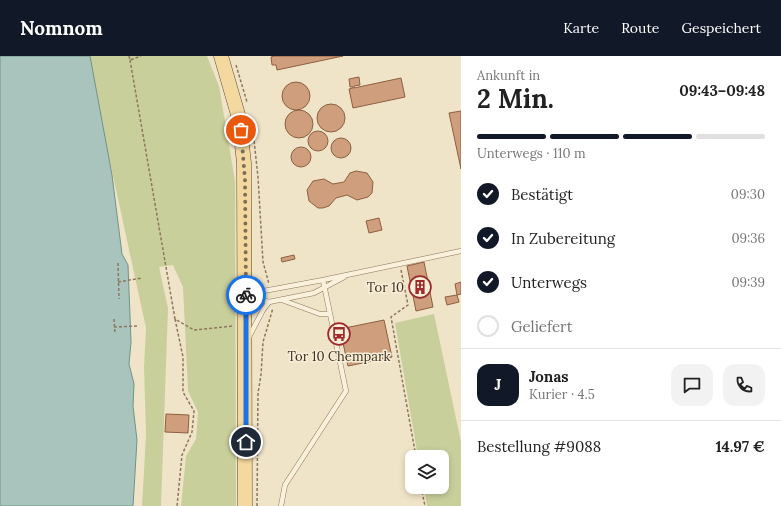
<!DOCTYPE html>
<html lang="de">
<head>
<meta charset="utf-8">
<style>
	body { margin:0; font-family:Lora,serif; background:#f2f2f2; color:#222; height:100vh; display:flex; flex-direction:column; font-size:15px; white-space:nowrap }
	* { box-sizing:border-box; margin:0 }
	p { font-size:13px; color:#767676 }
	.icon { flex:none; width:22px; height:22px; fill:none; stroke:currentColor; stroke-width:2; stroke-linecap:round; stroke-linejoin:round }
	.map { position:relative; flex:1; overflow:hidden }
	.side { display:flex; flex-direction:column; background:#fff; width:320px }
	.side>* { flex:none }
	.controls { position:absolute; left:405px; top:394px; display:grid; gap:8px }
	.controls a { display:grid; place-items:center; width:44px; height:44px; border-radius:8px; background:#fff; box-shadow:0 2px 6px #0003; font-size:20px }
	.pin { position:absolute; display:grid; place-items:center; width:34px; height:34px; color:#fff; margin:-17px; border:2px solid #fff; border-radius:50%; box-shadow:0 1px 4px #0007 }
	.courier { position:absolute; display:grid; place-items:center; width:40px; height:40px; margin:-20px; border:3px solid #1a73e8; border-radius:50%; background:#fff; color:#222; box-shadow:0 1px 5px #0007 }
	.summary em { font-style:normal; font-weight:700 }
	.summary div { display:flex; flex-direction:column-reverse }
	.summary { display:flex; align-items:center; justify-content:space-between; height:68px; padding:0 16px }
	h1 { font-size:26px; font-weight:700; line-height:30px }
	.bar { display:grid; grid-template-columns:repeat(4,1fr); gap:6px 4px; align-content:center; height:48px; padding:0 16px }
	.bar i { height:5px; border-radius:3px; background:#e0e0e0 }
	.bar .selected { background:#111827 }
	.bar p { grid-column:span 4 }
	.line { display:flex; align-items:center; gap:10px; padding:0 16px; border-top:1px solid #e0e0e0 }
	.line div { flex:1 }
	.round { display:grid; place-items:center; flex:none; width:42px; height:42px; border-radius:12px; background:#f2f2f2 }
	ol { padding:0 16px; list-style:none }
	li { display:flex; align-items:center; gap:12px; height:44px }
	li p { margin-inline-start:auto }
	li .icon { padding:4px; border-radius:50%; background:#111827; color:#fff; stroke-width:4 }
	li:last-child { color:#767676 }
	li i { width:22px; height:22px; border:2px solid #e0e0e0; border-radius:50% }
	header { display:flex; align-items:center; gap:24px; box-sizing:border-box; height:56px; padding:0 20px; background:#111827; color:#fff }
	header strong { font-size:19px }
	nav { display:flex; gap:22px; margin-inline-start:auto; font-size:14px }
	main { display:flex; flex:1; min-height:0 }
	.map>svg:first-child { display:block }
</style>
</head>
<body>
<header>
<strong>Nomnom</strong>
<nav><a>Karte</a><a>Route</a><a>Gespeichert</a></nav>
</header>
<main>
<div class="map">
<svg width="461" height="450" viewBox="0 0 461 450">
	<rect width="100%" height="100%" fill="#f0e4c8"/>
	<path fill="#c9cf9b" d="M87 0H207L219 30 235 125 236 450H181L186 400 196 383 198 356 188 335 183 231 173 209 159 211 168 252 161 450H142L146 379 144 311 146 272Z
		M434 258 461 386V450H427L424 431H442V401H418L395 267Z"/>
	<path fill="#a9c4bc" stroke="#6f938a" d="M0 0H90L112 119 122 198 128 209 131 286 129 308 134 328 133 350 137 384 133 450H0Z"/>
	<path fill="#cf9f7d" stroke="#8d5f41" d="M274 0H343L277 14 276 9H272L271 1Z
		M359 21 360 29 354 30V32L401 22 405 41 353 52 349 33 353 32V31H350L349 23Z
		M282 40a14 14 0 1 1 28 0a14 14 0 1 1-28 0Z
		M317 62a14 14 0 1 1 28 0a14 14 0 1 1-28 0Z
		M285 68a14 14 0 1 1 28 0a14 14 0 1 1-28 0Z
		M461 55V113L449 57Z
		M308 85a10 10 0 1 1 20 0a10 10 0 1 1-20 0Z
		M331 92a10 10 0 1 1 20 0a10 10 0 1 1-20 0Z
		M291 101a10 10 0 1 1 20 0a10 10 0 1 1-20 0Z
		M356 115 367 117 373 126 372 137 368 141 357 144 347 139 336 142 329 150 323 152H318L309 145 307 134 313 125 324 123 333 128 344 126 350 117Z
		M379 162 382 174 369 177 366 165Z
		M294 199 295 203 282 206 281 202Z
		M424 206 433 251 416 255 407 210Z
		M461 226V238L457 239 455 228Z
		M457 239 459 246 447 249 445 241Z
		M384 264 392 301 348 310 340 273Z
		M166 358 189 359 188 377 165 376Z"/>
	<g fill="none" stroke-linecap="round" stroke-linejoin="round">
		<g stroke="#8d765c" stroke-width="5.5">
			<path id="service" d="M246 238 269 246 314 237 344 221
				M247 238 323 224 461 195
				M282 244 320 258H330
				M249 281 263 254 269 246
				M281 450 285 429 346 335 323 224"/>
		</g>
		<g stroke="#5b4430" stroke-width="15">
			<path id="primary" d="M221 0 239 62 244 107 245 450"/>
		</g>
		<path stroke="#8d765c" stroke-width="1.5" stroke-dasharray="3 2" stroke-linecap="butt" d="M129 0 130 4 141 0
			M130 4 175 263 194 274 233 270
			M236 9 247 46
			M253 75 258 121 263 206 269 228
			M118 207 119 243
			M401 214 408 249 391 261 416 401
			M118 226 142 222
			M114 263 115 278
			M175 263 183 301V336L194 355 192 376 182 399 177 450
			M114 271 138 270
			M421 431 425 450
			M257 450 258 337 261 319 263 286 273 252"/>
		<use href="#service" stroke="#faf1dc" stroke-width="4.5"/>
		<use href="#primary" stroke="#f3d9a0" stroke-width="14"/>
	</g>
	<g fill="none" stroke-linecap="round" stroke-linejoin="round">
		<path stroke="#7c6e5b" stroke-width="4" stroke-dasharray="0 7.2" d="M241 74 245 124 246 239"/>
		<path stroke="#1a73e8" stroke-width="5" d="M246 386V239"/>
	</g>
	<defs>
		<g id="building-ring" transform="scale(1.15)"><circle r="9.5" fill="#f7eed8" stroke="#9e2a2b" stroke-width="1.5"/><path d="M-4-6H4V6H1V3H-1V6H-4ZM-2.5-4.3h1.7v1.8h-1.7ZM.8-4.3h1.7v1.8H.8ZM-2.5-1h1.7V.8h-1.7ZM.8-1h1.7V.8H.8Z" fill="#9e2a2b"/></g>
		<g id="bus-ring" transform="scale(1.15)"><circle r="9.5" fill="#f7eed8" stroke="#9e2a2b" stroke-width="1.5"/><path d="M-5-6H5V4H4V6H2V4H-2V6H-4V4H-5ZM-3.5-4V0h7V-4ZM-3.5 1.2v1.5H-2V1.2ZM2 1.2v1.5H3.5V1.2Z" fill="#9e2a2b"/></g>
	</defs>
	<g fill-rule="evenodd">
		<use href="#building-ring" x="420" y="231"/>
		<use href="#bus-ring" x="339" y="278"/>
	</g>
	<g text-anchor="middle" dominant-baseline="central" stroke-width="3" stroke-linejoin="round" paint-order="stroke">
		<g font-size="13" fill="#3d2e20" stroke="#f7eed8" text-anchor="end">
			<text x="404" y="231">Tor 10</text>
			<text x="339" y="300" text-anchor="middle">Tor 10 Chempark</text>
		</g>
	</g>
</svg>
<div class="controls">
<a><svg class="icon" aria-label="layers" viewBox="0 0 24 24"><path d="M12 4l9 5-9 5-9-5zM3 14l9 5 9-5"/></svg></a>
</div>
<div class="pin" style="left:241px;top:74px;background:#ea580c"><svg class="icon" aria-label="bag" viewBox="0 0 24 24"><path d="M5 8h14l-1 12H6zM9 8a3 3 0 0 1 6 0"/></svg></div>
<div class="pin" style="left:246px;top:386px;background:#1f2937"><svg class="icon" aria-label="home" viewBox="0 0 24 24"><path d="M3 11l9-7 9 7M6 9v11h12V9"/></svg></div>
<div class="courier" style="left:246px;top:239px"><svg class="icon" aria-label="bike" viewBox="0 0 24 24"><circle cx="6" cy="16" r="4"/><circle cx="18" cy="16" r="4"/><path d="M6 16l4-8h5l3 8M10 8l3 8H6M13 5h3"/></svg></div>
</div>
<section class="side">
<div class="summary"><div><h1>2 Min.</h1><p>Ankunft in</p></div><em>09:43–09:48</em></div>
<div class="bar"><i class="selected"></i><i class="selected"></i><i class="selected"></i><i></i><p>Unterwegs · 110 m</p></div>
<ol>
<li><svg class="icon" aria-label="check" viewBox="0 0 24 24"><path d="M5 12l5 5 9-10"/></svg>Bestätigt<p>09:30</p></li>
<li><svg class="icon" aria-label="check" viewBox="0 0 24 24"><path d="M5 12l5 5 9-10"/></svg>In Zubereitung<p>09:36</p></li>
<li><svg class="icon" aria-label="check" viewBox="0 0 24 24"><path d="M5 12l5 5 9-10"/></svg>Unterwegs<p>09:39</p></li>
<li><i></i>Geliefert</li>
</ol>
<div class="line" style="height:72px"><b class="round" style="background:#111827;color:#fff">J</b><div><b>Jonas</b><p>Kurier · 4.5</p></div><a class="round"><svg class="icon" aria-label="chat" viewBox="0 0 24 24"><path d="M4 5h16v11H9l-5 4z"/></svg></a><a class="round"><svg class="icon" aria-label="phone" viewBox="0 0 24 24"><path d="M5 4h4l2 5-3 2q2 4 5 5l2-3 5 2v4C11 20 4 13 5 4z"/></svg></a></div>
<div class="line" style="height:52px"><div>Bestellung #9088</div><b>14.97 €</b></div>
</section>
</main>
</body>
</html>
